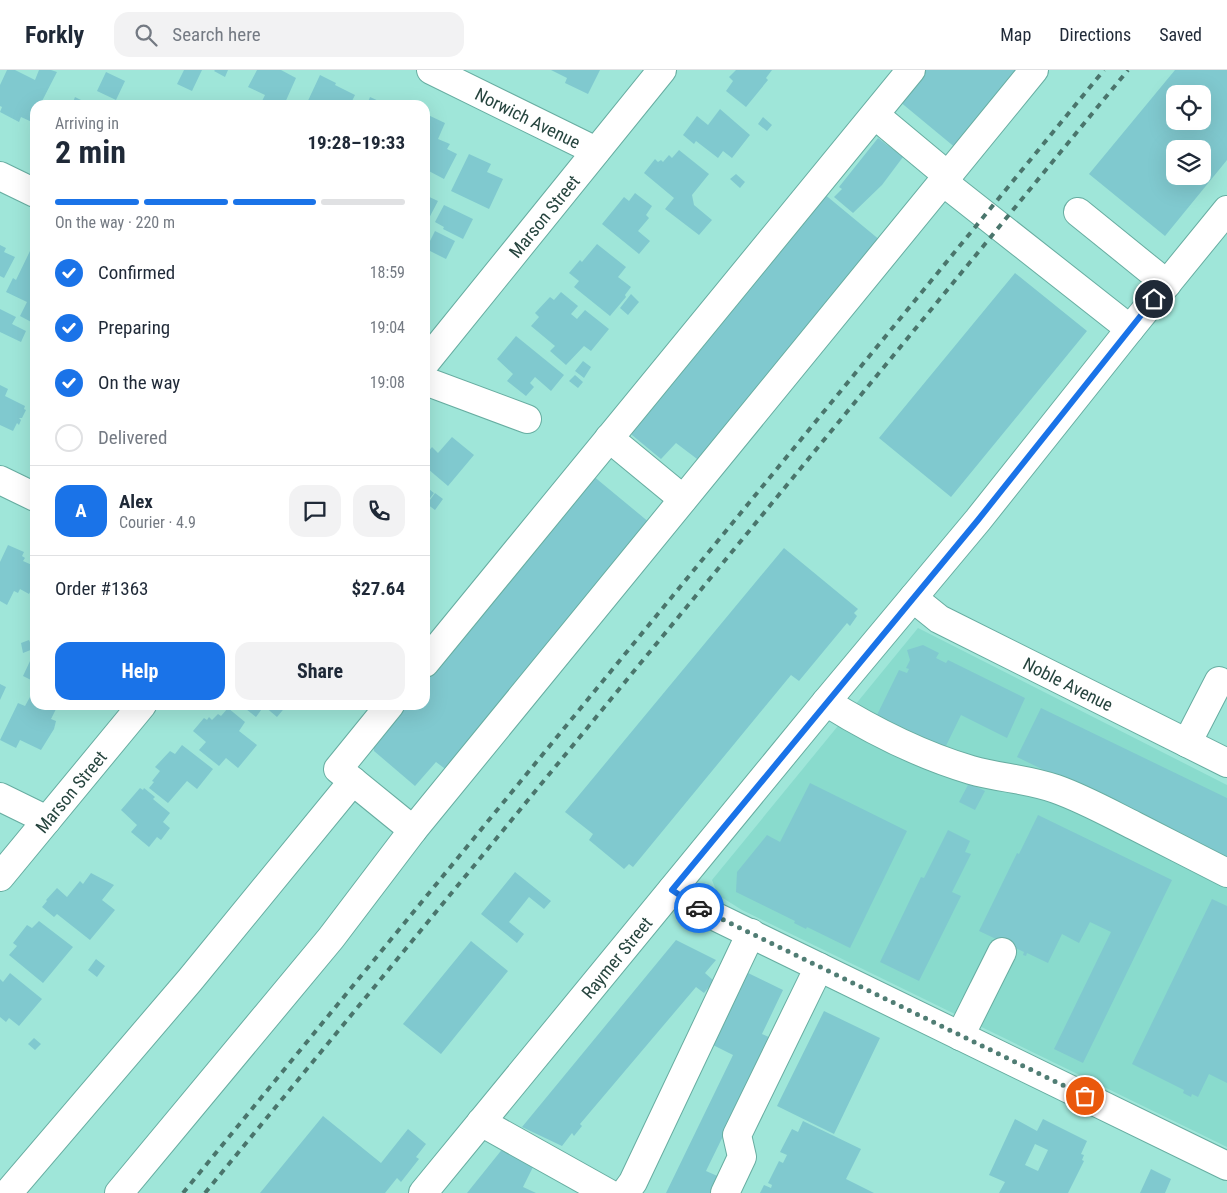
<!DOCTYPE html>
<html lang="en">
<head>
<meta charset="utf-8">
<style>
	body { margin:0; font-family:"Roboto Condensed",sans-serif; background:#f2f2f3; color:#1f2937; height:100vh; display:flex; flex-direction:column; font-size:19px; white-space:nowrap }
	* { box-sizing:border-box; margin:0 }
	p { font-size:16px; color:#747a83 }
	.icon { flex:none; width:28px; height:28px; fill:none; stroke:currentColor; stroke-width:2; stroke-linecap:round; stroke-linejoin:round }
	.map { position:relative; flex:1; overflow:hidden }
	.panel { position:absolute; left:30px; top:30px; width:400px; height:610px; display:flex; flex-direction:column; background:#fff; border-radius:15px; box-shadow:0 5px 20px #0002 }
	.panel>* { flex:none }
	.buttons { position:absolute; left:1166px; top:15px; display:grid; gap:10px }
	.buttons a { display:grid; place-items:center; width:45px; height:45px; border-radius:10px; background:#fff; box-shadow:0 5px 20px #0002; font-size:25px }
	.pin { position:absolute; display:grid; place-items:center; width:42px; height:42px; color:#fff; margin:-21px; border:2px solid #fff; border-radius:50%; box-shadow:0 1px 5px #0007 }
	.courier { position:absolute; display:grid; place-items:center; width:50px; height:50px; margin:-25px; border:4px solid #1a73e8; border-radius:50%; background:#fff; color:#222; box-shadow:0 1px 6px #0007 }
	.summary em { font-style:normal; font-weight:700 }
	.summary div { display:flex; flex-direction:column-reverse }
	.summary { display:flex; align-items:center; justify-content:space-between; height:85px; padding:0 25px }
	h1 { font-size:32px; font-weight:700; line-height:38px }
	.bar { display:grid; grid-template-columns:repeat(4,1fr); gap:8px 5px; align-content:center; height:60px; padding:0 25px }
	.bar i { height:6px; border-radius:4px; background:#e0e1e3 }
	.bar .selected { background:#1a73e8 }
	.bar p { grid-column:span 4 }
	.line { display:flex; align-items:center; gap:12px; padding:0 25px; border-top:1px solid #e0e1e3 }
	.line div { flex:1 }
	.round { display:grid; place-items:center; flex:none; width:52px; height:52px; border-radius:15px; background:#f2f2f3 }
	ol { padding:0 25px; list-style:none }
	li { display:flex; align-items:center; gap:15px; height:55px }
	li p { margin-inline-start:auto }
	li .icon { padding:5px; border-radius:50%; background:#1a73e8; color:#fff; stroke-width:4 }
	li:last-child { color:#747a83 }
	li i { width:28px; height:28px; border:2px solid #e0e1e3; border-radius:50% }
	.action { display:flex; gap:10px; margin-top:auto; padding:10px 25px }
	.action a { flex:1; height:58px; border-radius:15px; background:#1a73e8; color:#fff; font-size:20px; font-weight:700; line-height:58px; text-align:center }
	.action a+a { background:#f2f2f3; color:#1f2937 }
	header { display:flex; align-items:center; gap:30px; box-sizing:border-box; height:70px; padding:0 25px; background:#fff; border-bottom:1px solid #e0e1e3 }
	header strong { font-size:24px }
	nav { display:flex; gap:28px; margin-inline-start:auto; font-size:18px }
	.search { width:350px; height:45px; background:#f2f2f3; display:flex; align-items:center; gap:12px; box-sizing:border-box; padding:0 18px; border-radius:15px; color:#747a83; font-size:19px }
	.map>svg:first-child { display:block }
</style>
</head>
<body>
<header>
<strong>Forkly</strong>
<div class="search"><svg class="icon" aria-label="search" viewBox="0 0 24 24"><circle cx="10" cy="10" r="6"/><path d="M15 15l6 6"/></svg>Search here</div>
<nav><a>Map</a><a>Directions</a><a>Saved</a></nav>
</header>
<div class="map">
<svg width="1227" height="1123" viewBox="0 0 1227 1123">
	<rect width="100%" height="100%" fill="#9fe6d9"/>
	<path fill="#89dbcd" d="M918 558 1227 715V1077L742 840 718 825 712 810Z"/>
	<path fill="#80c9cf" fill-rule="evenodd" d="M7 0H15L35 10 39 0H51L57 2 40 35H35V46L32 52 21 47 19 52 0 42 2 37 0 36V15Z
		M184 0H202L192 21 177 14Z
		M215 0H228L225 7 214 1Z
		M257 0H281L296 8 284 35H260L265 25 248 17Z
		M551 0H600L588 24 565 13 567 8Z
		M736 0H772L766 8 768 10 746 37 726 21 733 11 729 7Z
		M924 0H1022L957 79 899 31Z
		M1175 0H1227V90L1165 166 1089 104ZM1175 24H1202V51H1175ZM1175 79H1202V106H1175Z
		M106 2 125 11 116 30 97 21Z
		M320 5 336 13 335 15 355 25 350 35H306Z
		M75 27 91 35H72Z
		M370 27 381 32 379 34 382 35H367Z
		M720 39 750 65 732 88 723 81 718 88 696 71 694 74 683 65 697 46 708 55Z
		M426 44 445 53 438 69 450 74 447 79 457 84 444 109 425 99Z
		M763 47 772 55 767 61 758 54Z
		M878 68 903 87 882 115 853 143 834 127 842 119 839 117Z
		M679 80 709 104 692 125 694 135 712 150 699 165 665 139 674 128 644 103 655 89 658 92 661 90 663 92 669 85 672 88Z
		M469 84 491 94 487 102 503 109 489 139 451 121Z
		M736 104 745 112 740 118 730 109Z
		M635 123 652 136 646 145 649 148 638 161 650 171 639 184 602 154 624 127 629 131Z
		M823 123 881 171 701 392 676 373 661 389 632 365V356Z
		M425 125 438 131 427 152 425 151Z
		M444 135 473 149 463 169 443 159 444 157 435 152Z
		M435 161 455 171 446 189 426 179Z
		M597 174 626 197 618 207 631 217 625 225 626 227 610 246 574 217 579 211 569 203 580 190 582 192Z
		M0 175 6 178 4 182 15 187 4 208 0 206Z
		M30 181 35 183V254L20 246 27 232 6 222 13 208 16 210Z
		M1015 203 1087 261 951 427 879 368Z
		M561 222 578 236 571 244 577 249 585 240 609 259 591 281 584 276 566 295 550 281 555 276 531 256 539 247 535 243 550 227 554 230Z
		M631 224 639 232 628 245 620 238Z
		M0 239 16 247 12 254 26 261 21 272 0 262Z
		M516 266 564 305 551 321 535 307 530 313 534 317 526 326 507 311 513 304 497 289Z
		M583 291 591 297 584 308 575 301Z
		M575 305 583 312 578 318 569 311Z
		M0 315 8 319 5 326 25 336 24 339 26 340 22 348H19L21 350 19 355 17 353 13 361 0 355Z
		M452 367 474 385 448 416 428 399 425 402V381L427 383 432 377 438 383Z
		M592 405 650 453 448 701 436 692 415 716 374 681 373 673 404 635H425V609Z
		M425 416 434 423 427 432 425 431Z
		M435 423 443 429 435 440 427 434Z
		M8 475 24 482 22 486 25 488 23 491 32 495 30 499 35 502V512L29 524 20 519 18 523 14 521 7 535 0 531V492Z
		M784 478 858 539 854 543 857 546 850 556 847 553 799 611 791 605 633 797 629 794 624 799 589 770 593 764 565 742Z
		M29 570 33 579 23 583 21 573Z
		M923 575 939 583 936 588 946 593 948 590 1025 628 1007 668 961 645 943 682 875 649 899 600 907 603 909 599 906 598 910 590 907 580Z
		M31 589 35 591V612L23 606Z
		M0 614 6 617 0 630Z
		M30 627 35 629V635H46L56 639 51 649 56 651 54 659 41 680 20 670 16 678 0 670 18 633 25 636Z
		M241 635H287L277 647 264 636 256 647Z
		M228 638 245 652 239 661 257 675 238 698 226 688 219 696 199 680 206 672 193 661 204 648 207 650 209 647 212 650 218 644 221 646Z
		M1041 638 1227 728V789L1017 687Z
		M182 675 213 699 197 719 187 711 168 733 149 718 154 712 152 711 160 701 155 697 170 681 175 684Z
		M810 713 907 761 850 878 807 857 806 859 794 853 795 851 736 822 737 802 767 765 780 772Z
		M969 713 985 721 975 740 959 732Z
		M140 718 143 720 144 718 155 727 153 729 170 743 163 752 170 758 161 770 157 767 149 777 131 762 137 755 121 740Z
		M1038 745 1172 810 1083 993 1054 979 1111 862 1090 852 1079 873 1062 864 1048 893 1027 883 1026 886 1023 885 1024 882 979 861 1017 783 1019 784Z
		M948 760 970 771 965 782 971 784 952 822 961 826 919 911 880 892 921 807 924 808Z
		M515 802 551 831 544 839 529 827 509 852 524 864 517 873 481 844Z
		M91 803 114 815 102 830 115 840 90 870 57 844 54 847 42 837 47 831 46 830 57 818 67 827 80 811 83 814Z
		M1212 829 1227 836V1013L1209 1004 1198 1027 1192 1024 1191 1027 1183 1023 1184 1020 1132 994Z
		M39 851 73 877 43 913 9 885 17 876 13 873 27 855 32 858Z
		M676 870 716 890 705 903 714 911 704 923 696 917 580 1054 582 1056 574 1066 572 1063 562 1076 522 1057Z
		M471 871 508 901 441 984 403 954Z
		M96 889 105 896 97 907 88 900Z
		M746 902 783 920 762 964 771 968 706 1101 722 1108 715 1123H666L733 985 711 974Z
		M10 903 42 929 19 956 9 948 6 952 0 947V909L3 912Z
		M824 941 880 968 834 1064 777 1036Z
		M34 968 41 974 35 980 28 974Z
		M323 1046 381 1093 408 1059 426 1074 416 1087 419 1089 401 1112 397 1108 385 1123H260Z
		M1015 1049 1037 1061 1043 1049 1087 1071 1081 1084 1084 1085 1082 1090 1084 1091 1068 1123H999L1005 1112 989 1105ZM1035 1074 1048 1080 1038 1101 1025 1095Z
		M803 1051 861 1079 846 1109 874 1123H760L764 1115 771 1118 772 1115 768 1113 779 1091 783 1093 787 1085 780 1082 792 1059 798 1062Z
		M504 1077 535 1093 523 1117 536 1123H467Z
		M1151 1099 1171 1109 1165 1123H1140Z"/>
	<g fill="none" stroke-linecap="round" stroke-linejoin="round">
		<g stroke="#67ada1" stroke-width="30">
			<g id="minor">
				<path id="s1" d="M431 0 596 81"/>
				<path d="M875 45 947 105 951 118 1130 259"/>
				<path d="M0 106 35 123"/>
				<path d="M1078 142 1167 214"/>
				<path id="s2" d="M425 293 662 0"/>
				<path d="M425 311 527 349"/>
				<path d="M609 368 683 429"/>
				<path d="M0 410 35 427"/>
				<path id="s3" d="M913 528 939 549 1227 693"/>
				<path d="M425 593 911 0"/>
				<path d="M826 632C871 660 920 685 971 700 999 708 1028 709 1056 719 1084 729 1109 743 1135 756 1166 772 1196 787 1227 803"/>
				<path d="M390 635 338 699 413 760"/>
				<path d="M1187 673 1219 611"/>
				<path d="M0 727 47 750"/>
				<path id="s4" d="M0 807 142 635"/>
				<path d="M672 820 704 841 1227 1096"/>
				<path d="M960 966 1002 882"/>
				<path d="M481 1052 608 1123"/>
				<path d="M8 1123 190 910 353 711"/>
				<path d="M119 1123 331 868 413 760 1034 0"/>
				<path id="s5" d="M423 1123 826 632 978 450 1130 259 1227 140"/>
				<path d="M625 1123 633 1112 751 863"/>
				<path d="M725 1123 742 1087 737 1065 819 897"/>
			</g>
		</g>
		<use href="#minor" stroke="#fff" stroke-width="28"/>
		<path stroke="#4a756c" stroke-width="4" stroke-dasharray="6 6" stroke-linecap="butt" d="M183 1123 1104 0
			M205 1123 1128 0"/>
	</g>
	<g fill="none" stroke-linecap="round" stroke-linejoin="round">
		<path stroke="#507d74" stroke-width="5" stroke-dasharray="0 9" d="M699 838 1085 1026"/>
		<path stroke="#1a73e8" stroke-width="6" d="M699 838 672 820 978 450 1154 229"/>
	</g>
	<g text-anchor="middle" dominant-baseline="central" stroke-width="4" stroke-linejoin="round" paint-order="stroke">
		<g font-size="18" fill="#26443e" stroke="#e2fef8">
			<text stroke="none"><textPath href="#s1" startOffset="108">Norwich Avenue</textPath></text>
			<text stroke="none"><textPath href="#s2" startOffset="189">Marson Street</textPath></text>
			<text stroke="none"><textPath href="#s3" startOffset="178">Noble Avenue</textPath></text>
			<text stroke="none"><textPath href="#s4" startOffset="111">Marson Street</textPath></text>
			<text stroke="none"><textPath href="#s5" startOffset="305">Raymer Street</textPath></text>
		</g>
	</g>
</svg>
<div class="buttons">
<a><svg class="icon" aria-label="locate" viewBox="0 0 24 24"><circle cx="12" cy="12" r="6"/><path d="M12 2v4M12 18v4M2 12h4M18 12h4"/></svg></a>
<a><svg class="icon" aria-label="layers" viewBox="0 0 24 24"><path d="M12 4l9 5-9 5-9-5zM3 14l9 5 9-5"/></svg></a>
</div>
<div class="pin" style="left:1085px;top:1026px;background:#ea580c"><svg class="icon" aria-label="bag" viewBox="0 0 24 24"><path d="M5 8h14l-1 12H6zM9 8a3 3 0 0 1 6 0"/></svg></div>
<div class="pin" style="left:1154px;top:229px;background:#1f2937"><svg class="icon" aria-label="home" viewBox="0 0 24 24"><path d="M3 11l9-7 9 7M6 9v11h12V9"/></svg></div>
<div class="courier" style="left:699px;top:838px"><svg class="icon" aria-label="car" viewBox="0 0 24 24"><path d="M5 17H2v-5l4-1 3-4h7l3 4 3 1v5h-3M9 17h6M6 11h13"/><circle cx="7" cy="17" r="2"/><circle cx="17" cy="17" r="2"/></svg></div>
<section class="panel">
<div class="summary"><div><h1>2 min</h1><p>Arriving in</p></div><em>19:28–19:33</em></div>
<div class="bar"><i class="selected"></i><i class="selected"></i><i class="selected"></i><i></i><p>On the way · 220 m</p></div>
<ol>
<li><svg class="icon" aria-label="check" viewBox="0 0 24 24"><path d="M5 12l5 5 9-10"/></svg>Confirmed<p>18:59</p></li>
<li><svg class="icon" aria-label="check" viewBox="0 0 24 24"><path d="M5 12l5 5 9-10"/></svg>Preparing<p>19:04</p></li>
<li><svg class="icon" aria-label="check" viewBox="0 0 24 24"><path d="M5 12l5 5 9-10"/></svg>On the way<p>19:08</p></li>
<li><i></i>Delivered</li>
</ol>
<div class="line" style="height:90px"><b class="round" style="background:#1a73e8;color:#fff">A</b><div><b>Alex</b><p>Courier · 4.9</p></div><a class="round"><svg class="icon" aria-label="chat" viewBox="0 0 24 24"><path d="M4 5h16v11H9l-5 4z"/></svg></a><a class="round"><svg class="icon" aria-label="phone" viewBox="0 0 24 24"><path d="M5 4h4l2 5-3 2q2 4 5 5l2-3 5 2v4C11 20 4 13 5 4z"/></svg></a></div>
<div class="line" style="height:65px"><div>Order #1363</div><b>$27.64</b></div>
<div class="action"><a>Help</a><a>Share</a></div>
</section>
</div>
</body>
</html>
